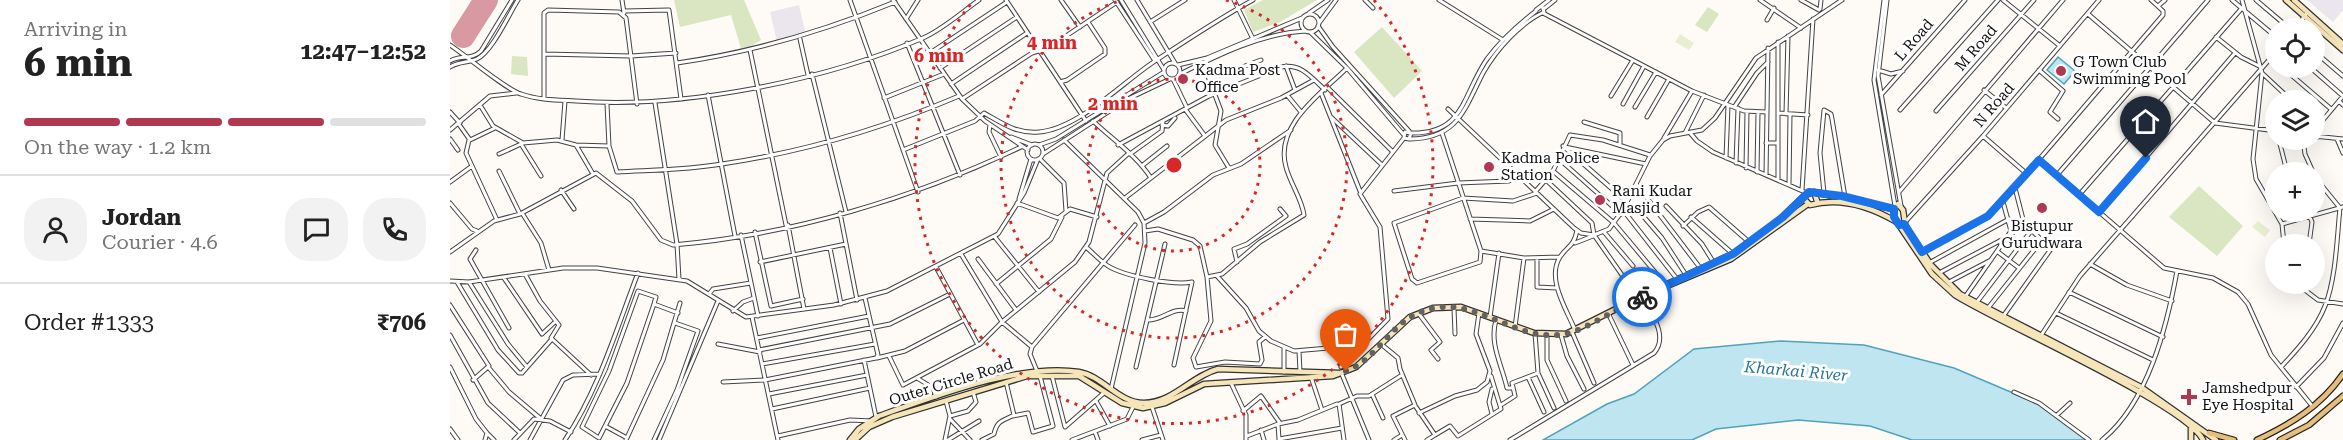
<!DOCTYPE html>
<html lang="en">
<head>
<meta charset="utf-8">
<style>
	body { margin:0; font-family:"Roboto Serif",serif; background:#f2f2f2; color:#222; height:100vh; display:flex; flex-direction:column; font-size:22px; white-space:nowrap }
	* { box-sizing:border-box; margin:0 }
	p { font-size:20px; color:#767676 }
	.icon { flex:none; width:33px; height:33px; fill:none; stroke:currentColor; stroke-width:2; stroke-linecap:round; stroke-linejoin:round }
	.map { position:relative; flex:1; overflow:hidden }
	.sheet { display:flex; flex-direction:column; background:#fff; width:450px }
	.sheet>* { flex:none }
	.tools { position:absolute; left:1815px; top:18px; display:grid; gap:12px }
	.tools a { display:grid; place-items:center; width:60px; height:60px; border-radius:50%; background:#fff; box-shadow:0 6px 24px #0002; font-size:30px }
	.pin { position:absolute; display:grid; place-items:center; width:51px; height:51px; color:#fff; margin:-62px -26px; border-radius:50% 50% 50% 0; rotate:-45deg; box-shadow:0 0 6px #0007 }
	.pin .icon { rotate:45deg }
	.courier { position:absolute; display:grid; place-items:center; width:60px; height:60px; margin:-30px; border:4px solid #1a73e8; border-radius:50%; background:#fff; color:#222; box-shadow:0 2px 8px #0007 }
	.overview em { font-style:normal; font-weight:700 }
	.overview div { display:flex; flex-direction:column-reverse }
	.overview { display:flex; align-items:center; justify-content:space-between; height:102px; padding:0 24px }
	h1 { font-size:39px; font-weight:700; line-height:45px }
	.bar { display:grid; grid-template-columns:repeat(4,1fr); gap:9px 6px; align-content:center; height:72px; padding:0 24px }
	.bar i { height:8px; border-radius:4px; background:#e0e0e0 }
	.bar .selected { background:#b13851 }
	.bar p { grid-column:span 4 }
	.line { display:flex; align-items:center; gap:15px; padding:0 24px; border-top:2px solid #e0e0e0 }
	.line div { flex:1 }
	.round { display:grid; place-items:center; flex:none; width:63px; height:63px; border-radius:24px; background:#f2f2f2 }
	main { display:flex; flex:1; min-height:0 }
	.map>svg:first-child { display:block }
</style>
</head>
<body>
<main>
<section class="sheet">
<div class="overview"><div><h1>6 min</h1><p>Arriving in</p></div><em>12:47–12:52</em></div>
<div class="bar"><i class="selected"></i><i class="selected"></i><i class="selected"></i><i></i><p>On the way · 1.2 km</p></div>
<div class="line" style="height:108px"><a class="round"><svg class="icon" aria-label="person" viewBox="0 0 24 24"><circle cx="12" cy="8" r="4"/><path d="M4 21q1-7 8-7t8 7"/></svg></a><div><b>Jordan</b><p>Courier · 4.6</p></div><a class="round"><svg class="icon" aria-label="chat" viewBox="0 0 24 24"><path d="M4 5h16v11H9l-5 4z"/></svg></a><a class="round"><svg class="icon" aria-label="phone" viewBox="0 0 24 24"><path d="M5 4h4l2 5-3 2q2 4 5 5l2-3 5 2v4C11 20 4 13 5 4z"/></svg></a></div>
<div class="line" style="height:78px"><div>Order #1333</div><b>₹706</b></div>
</section>
<div class="map">
<svg width="1893" height="440" viewBox="0 0 1893 440">
	<rect width="100%" height="100%" fill="#fefaf5"/>
	<path fill="#ebe6ed" d="M1857 0H1893V10L1883 22Z
		M349 5 356 35 327 42 320 12Z"/>
	<path fill="#dae5c1" d="M224 0H294L311 40 292 52 281 15 230 27Z
		M813 0H867L830 22 803 32 794 10Z
		M1258 7 1269 14 1257 32 1245 25Z
		M932 27 972 71 944 98 904 52Z
		M62 56 77 57 78 76 61 74Z
		M1749 186 1793 226 1767 256 1719 217Z"/>
	<path fill="#e8eed2" d="M1230 34 1244 43 1239 50 1225 42Z
		M1808 221 1820 230 1815 237 1802 227Z"/>
	<path fill="#bfe5f0" stroke="#4fa3be" stroke-width="1.5" d="M1608 57 1625 71 1614 84 1597 70Z
		M1331 341 1414 345 1504 368 1589 404 1638 440H1462L1420 426 1348 420 1266 429 1242 440H1093L1157 404 1184 394 1244 349Z"/>
	<g fill="none" stroke-linecap="round" stroke-linejoin="round">
		<path stroke="#d899a3" stroke-width="24" d="M13 36 36 0"/>
		<g stroke="#434343" stroke-width="5">
			<path id="street" d="M172 0 174 13
				M400 0 468 192
				M443 0 512 99 535 121 578 150
				M556 0 636 121
				M611 0 630 27
				M665 0 705 61
				M671 0 714 70
				M687 0 725 63
				M784 0 803 39
				M915 0 923 8
				M989 0 1053 40
				M1310 0 1351 28
				M1351 0 1369 10
				M1434 0 1424 80 1445 206
				M1437 0 1428 76 1451 206
				M1553 0 1610 46
				M1782 0 1826 37
				M1792 0 1812 73 1803 159 1806 179 1832 224 1834 244
				M1806 0 1839 28
				M1708 6 1715 0
				M1095 8 1105 0
				M1370 9 1371 0
				M1086 10 1099 0
				M174 11 219 10 231 99
				M859 13 878 0
				M1093 13 1242 91 1294 111 1317 112
				M1638 14 1765 123 1826 131
				M851 23a9 9 0 1 1 18 0a9 9 0 1 1-18 0Z
				M456 19 468 0
				M1317 20 1324 8
				M700 22 735 0
				M869 23 886 0
				M868 26 883 47 959 131
				M1845 28 1858 12
				M860 32 897 68 953 134
				M1766 37 1791 57 1809 66
				M350 39 358 75
				M1328 42V180
				M457 43 510 175
				M0 45C18 57 55 89 71 94 88 100 108 100 126 101 234 109 373 81 473 38 492 30 512 12 529 0
				M300 50 336 225
				M1864 51 1893 76
				M480 53 557 2
				M94 54 181 56 226 53
				M0 61C11 55 22 60 31 51L62 0
				M714 71a8 8 0 1 1 16 0a8 8 0 1 1-16 0Z
				M227 63C304 52 372 32 445 2
				M753 63 771 111 765 145 779 168
				M728 65 757 58 852 18
				M836 66 845 90
				M0 67C9 61 18 63 27 59 42 52 59 14 68 0
				M490 68 567 17
				M1833 68 1881 109
				M1861 68 1893 96
				M1428 70 1441 74 1453 71
				M1589 70 1613 91 1600 112 1608 119
				M1812 73 1841 100
				M362 74 396 212
				M730 74C768 55 812 33 856 31
				M723 79 737 108
				M760 79 811 60
				M610 82 617 80 655 54V48L638 22
				M501 84 577 33
				M877 87 942 151
				M1534 90 1556 108
				M871 93 910 191
				M258 95 285 236
				M837 95 851 112
				M1431 95 1515 0
				M1161 96 1183 60
				M434 98 494 74
				M94 99V13L98 10 169 12 176 18 187 104
				M512 99 582 53 598 48 667 2
				M1889 101 1893 105
				M205 103 227 244 229 279
				M157 104 159 146 167 172C201 170 237 170 272 164 353 152 434 128 509 96
				M1173 104 1194 66
				M30 105 43 126 73 143 107 140 126 145 159 146
				M1285 106 1307 73 1318 62
				M1185 107 1206 72
				M735 109 755 136
				M998 109 1124 228 1131 233 1144 235 1159 229 1173 210 1200 156 1213 140 1220 136 1252 130 1265 118 1306 58 1392 0
				M1450 110 1548 0
				M1486 111 1584 0
				M0 112 10 123
				M1328 113 1358 115
				M1336 114 1338 36
				M881 117 931 164
				M1197 117 1219 79
				M643 121C663 140 686 155 701 178
				M1134 122 1170 133V145
				M1864 122 1868 126V137
				M8 123 20 140 45 128
				M540 125 539 132 551 157
				M712 125 718 126 725 118
				M1868 126 1893 96
				M0 130 40 96 66 93
				M961 133C1015 134 1012 95 1037 59 1051 40 1068 25 1086 11
				M992 133 1031 251 1074 258 1110 257
				M1235 133 1254 95
				M1241 134 1247 141 1263 152 1357 193
				M1533 136 1577 174
				M1864 136 1893 139
				M561 137 582 145
				M1214 138 1242 91
				M0 139 8 150
				M960 139C1008 138 1014 110 1033 73 1046 50 1070 23 1094 12L1092 6
				M1887 139 1893 153
				M19 140 16 153 47 220
				M112 140 115 101
				M614 140 688 212 694 223 695 243 661 389
				M1829 140 1837 172
				M1853 140 1855 154 1863 172
				M1316 143H1328
				M71 144 91 176
				M577 152a8 8 0 1 1 16 0a8 8 0 1 1-16 0Z
				M126 145 143 174
				M589 145 606 139 714 72
				M668 145 759 96 831 67C851 63 861 77 875 90
				M1113 146 1177 202
				M1115 147 1196 164
				M453 150 525 121 534 113C552 123 566 134 589 132 628 129 673 82 705 61 737 40 770 18 803 0
				M49 154 71 144
				M593 154 680 98 720 79
				M680 154 712 131 713 121
				M1276 158 1278 105
				M590 159 614 183 616 211
				M1109 159 1171 214
				M1589 160 1714 268 1763 278 1788 292 1798 304 1821 355 1863 407
				M1286 163 1288 108
				M693 165 717 146
				M1296 168 1297 111
				M49 171 70 214
				M1103 171 1164 223 1215 284
				M1307 172 1308 112
				M1316 175 1318 48
				M1607 175 1758 0
				M1096 180 1142 223 1144 235 1172 275 1187 284 1196 294
				M0 182 22 166
				M1339 184 1340 114
				M1187 185 1251 269
				M111 190 124 209
				M1352 190 1363 19
				M944 191 1008 183 1059 181 1067 175
				M1085 192 1103 171 1120 135 1153 140 1200 155
				M1449 192 1613 0
				M1374 193 1370 153 1374 110 1381 114 1382 119 1395 197
				M1629 195 1792 8
				M675 198 776 120 831 98 864 80
				M569 199 581 159
				M0 203 22 229 27 231
				M567 203 608 218 620 209 647 217
				M1216 206 1252 244 1264 263
				M1187 209 1212 238 1236 275
				M1173 210 1227 279
				M1649 212 1785 53
				M1858 212 1862 222 1859 244
				M72 213 91 243 99 270
				M390 213 407 300
				M1241 217 1283 254
				M1020 219 1080 221 1104 209
				M1456 221 1533 136 1649 0
				M694 223 714 212 763 175 791 164 841 130
				M1832 224 1893 207
				M338 225 354 309
				M1233 226 1248 212 1259 207 1299 242
				M695 231 708 229 743 240 750 246 757 277 761 321 743 358 746 367 775 362 810 364 812 360 809 342 815 337
				M305 232 321 306 353 299
				M1154 232 1183 266
				M291 235 308 316
				M544 236 589 292
				M1125 243 1143 236
				M636 247C643 253 650 261 658 266 674 276 724 286 742 282L724 365
				M380 248 391 304
				M26 250 20 259 59 328
				M1031 251 1030 262 967 283 962 279 944 223 1013 198 1063 201 1087 193
				M0 252 44 221 70 214 146 173 182 201 211 240 223 245C342 235 464 198 571 147
				M1473 252 1527 223 1549 206 1713 15V11L1701 0
				M1548 252 1569 268
				M511 254 552 322 582 347
				M1087 258V287L1107 288
				M528 259 566 310
				M310 262 396 244
				M787 262 784 249 797 244 836 216 830 209
				M1479 263 1559 219
				M1640 264 1677 285 1722 301
				M486 267 528 345
				M1489 273 1559 236 1574 223
				M75 274 90 301 109 325 101 338 141 375
				M767 276 796 308 809 331 821 341 844 351 890 347 891 366
				M757 277 772 274 810 242 854 215C852 199 840 183 836 167 824 125 872 93 897 68
				M54 278 92 334 106 321
				M0 281 19 282 113 268H147L237 281 296 317 384 305 437 291 548 234 574 193 588 159
				M7 282 48 350 69 373H72L102 339
				M19 282 58 344 77 367
				M1499 282 1541 260
				M546 284 601 239 612 217
				M1847 284 1868 300 1893 304
				M1854 290 1855 284
				M188 291 206 297 204 304 177 383 149 438 132 427 159 371Z
				M1619 292 1713 337
				M259 294 263 289 301 283
				M1515 297 1561 231 1553 202
				M1527 302 1581 231
				M204 304 228 313
				M0 305 39 366 23 380
				M1004 308 1005 334
				M1538 308 1592 240
				M283 311 293 302 304 298
				M1158 313 1183 365
				M1606 313 1703 360
				M969 314 990 342 981 350 988 359
				M1554 315 1601 249 1574 223 1565 188
				M302 317 328 440
				M1040 317 1049 253
				M697 320C712 321 722 307 736 311
				M1046 320C1039 344 1052 365 1057 388H1062
				M1065 327 1074 258
				M1125 330C1117 310 1096 279 1110 257 1118 245 1124 247 1127 230
				M1122 332 1144 383
				M1085 333 1088 373 1104 408
				M0 335 38 403 70 433
				M1097 335V360L1116 401
				M1111 335 1117 356 1134 389
				M1590 337 1630 276 1826 52
				M307 338 419 316
				M268 344 310 352
				M931 344 948 358 950 369 965 405 943 416 955 440
				M834 348V372
				M309 350 440 324 500 294
				M849 351 850 372
				M439 356 453 385 530 344 552 322 625 262 639 242 657 173 679 153
				M427 358 455 351 514 320
				M414 360 426 417
				M312 364 425 344
				M0 367 26 419 37 433 35 440
				M686 367 715 244
				M891 367 938 319 930 227 910 194 954 138 955 132 961 133 959 139 954 138
				M1831 367C1848 349 1866 329 1875 306 1886 279 1887 237 1890 208L1864 176
				M39 368 59 392 91 419
				M587 371 580 354 582 347 685 225
				M891 372 919 440
				M602 376 615 427 655 392
				M861 377 872 410
				M1078 377 1094 412
				M467 378 483 388 486 397
				M273 382 315 380 426 358 428 355 415 298
				M781 383 796 415V440
				M1846 387 1874 358 1893 323
				M1042 389 1039 402 1042 414
				M1564 392 1589 403 1639 440
				M319 394 417 375
				M922 394 933 418
				M646 401 660 426
				M1051 405 1065 396 1062 383 1088 373
				M702 407 713 440
				M966 407 985 435 977 440
				M322 409 420 388
				M793 411 811 396 830 423
				M969 413 1005 396 1027 390 1037 382 1040 371 1026 334 1029 313
				M1607 415 1620 403
				M500 416 518 411 526 402 523 392
				M563 416 578 413 583 432 603 426 590 376
				M500 419 520 440
				M828 424 848 420 887 404
				M155 426 177 438
				M0 429 8 440
				M811 430 814 440
				M645 432 648 440
				M37 433 44 440
				M985 435 1000 426 1008 436 1051 409 1041 376
				M328 436 400 420 422 421
				M797 436 828 424 829 439
				M829 439 892 428
				M64 440 84 419 100 421 121 432
				M80 440 113 380 123 375 150 374
				M115 440C149 389 166 330 188 273
				M176 440 213 360 230 303
				M204 440 227 390 248 331 225 323
				M209 440 268 301
				M495 440 500 416 496 401
				M498 440 529 421
				M532 440 544 434C547 420 553 421 564 415L556 382
				M622 440 677 419 683 407
				M692 440 711 435
				M894 440 889 404 907 396H919L952 375
				M944 440 952 435
				M1060 440 1204 353C1219 336 1201 313 1192 296
				M1652 440C1698 403 1717 326 1727 271"/>
		</g>
		<g stroke="#323232" stroke-width="7">
			<path id="secondary" d="M1836 0 1893 50
				M1844 0 1893 44
				M1364 192 1444 209
				M1367 201 1364 192 1355 195V200L1360 205C1389 197 1419 206 1445 221
				M1448 204 1453 210 1455 223 1451 225 1445 221 1444 209Z
				M1454 224 1481 265 1510 294 1691 387 1766 440
				M1449 225 1482 274 1505 295C1549 323 1737 405 1753 440
				M1200 292 1283 254 1325 224 1355 195
				M1741 425V440
				M400 440 409 429 429 416C486 396 569 363 629 372 653 376 668 403 694 403 723 403 741 376 768 369L889 373
				M405 440 419 427 442 417 577 376H629L672 403 693 408 715 403 754 384 883 376 906 367 960 317 983 308 1011 307 1084 333 1116 334 1186 299 1281 259 1358 204"/>
		</g>
		<g stroke="#212121" stroke-width="7">
			<path id="primary" d="M1759 433 1784 440
				M1807 440C1841 424 1871 406 1893 374
				M1830 440 1859 425 1893 396"/>
		</g>
		<use href="#street" stroke="#fff" stroke-width="3"/>
		<use href="#secondary" stroke="#f6e5b8" stroke-width="4.5"/>
		<use href="#primary" stroke="#e8bc7a" stroke-width="4.5"/>
	</g>
	<g fill="none" stroke-linecap="round" stroke-linejoin="round">
		<path stroke="#636260" stroke-width="6" stroke-dasharray="0 10.8" d="M896 371C929 360 942 315 984 308 1028 300 1064 339 1108 335 1134 333 1167 307 1192 297"/>
		<path stroke="#1a73e8" stroke-width="8" d="M1192 297 1283 254 1333 217 1359 192 1392 196 1444 209V217L1449 225 1454 224 1472 252 1538 216 1589 160 1649 212 1696 158"/>
	</g>
	<g fill="none" stroke="#d62828" stroke-width="3" stroke-dasharray="3 6">
		<circle cx="724" cy="165" r="86"/>
		<path d="M776 0A173 173 0 1 1 672 0"/>
		<path d="M924 0A259 259 0 1 1 524 0"/>
	</g>
	<g fill="#b13851" stroke="#fff" stroke-width="2">
		<circle cx="1611" cy="71" r="6"/>
		<circle cx="733" cy="79" r="6"/>
		<circle cx="1039" cy="167" r="6"/>
		<circle cx="1150" cy="200" r="6"/>
		<circle cx="1592" cy="208" r="6"/>
		<path d="M1736 388h6v6h6v6h-6v6h-6v-6h-6v-6h6z"/>
	</g>
	<g text-anchor="middle" dominant-baseline="central" stroke-width="6" stroke-linejoin="round" paint-order="stroke">
		<g font-size="15" fill="#101010" stroke="#fff">
			<text transform="translate(1464 40) rotate(-49)">L Road</text>
			<text transform="translate(1526 48) rotate(-49)">M Road</text>
			<text transform="translate(1544 105) rotate(-49)">N Road</text>
			<text transform="translate(501 382) rotate(-17)">Outer Circle Road</text>
		</g>
		<g font-size="15" fill="#101010" stroke="#fff" text-anchor="start">
			<text x="1623" y="62">G Town Club<tspan x="1623" dy="17">Swimming Pool</tspan></text>
			<text x="745" y="70">Kadma Post<tspan x="745" dy="17">Office</tspan></text>
			<text x="1051" y="158">Kadma Police<tspan x="1051" dy="17">Station</tspan></text>
			<text x="1162" y="191">Rani Kudar<tspan x="1162" dy="17">Masjid</tspan></text>
			<text x="1592" y="226" text-anchor="middle">Bistupur<tspan x="1592" dy="17">Gurudwara</tspan></text>
			<text x="1752" y="388">Jamshedpur<tspan x="1752" dy="17">Eye Hospital</tspan></text>
		</g>
		<g font-size="16" font-style="italic" fill="#277694" stroke="#fff">
			<text transform="translate(1346 371) rotate(5)">Kharkai River</text>
		</g>
	</g>
	<circle cx="724" cy="165" r="9" fill="#d62828" stroke="#fff" stroke-width="3"/>
	<g font-size="18" text-anchor="middle" font-weight="bold" fill="#d62828" stroke="#fff" stroke-width="6" stroke-linejoin="round" paint-order="stroke">
		<text x="602" y="49">4 min</text>
		<text x="489" y="62">6 min</text>
		<text x="663" y="110">2 min</text>
	</g>
</svg>
<div class="tools">
<a><svg class="icon" aria-label="locate" viewBox="0 0 24 24"><circle cx="12" cy="12" r="6"/><path d="M12 2v4M12 18v4M2 12h4M18 12h4"/></svg></a>
<a><svg class="icon" aria-label="layers" viewBox="0 0 24 24"><path d="M12 4l9 5-9 5-9-5zM3 14l9 5 9-5"/></svg></a>
<a>+</a>
<a>−</a>
</div>
<div class="pin" style="left:896px;top:371px;background:#ea580c"><svg class="icon" aria-label="bag" viewBox="0 0 24 24"><path d="M5 8h14l-1 12H6zM9 8a3 3 0 0 1 6 0"/></svg></div>
<div class="pin" style="left:1696px;top:158px;background:#1f2937"><svg class="icon" aria-label="home" viewBox="0 0 24 24"><path d="M3 11l9-7 9 7M6 9v11h12V9"/></svg></div>
<div class="courier" style="left:1192px;top:297px"><svg class="icon" aria-label="bike" viewBox="0 0 24 24"><circle cx="6" cy="16" r="4"/><circle cx="18" cy="16" r="4"/><path d="M6 16l4-8h5l3 8M10 8l3 8H6M13 5h3"/></svg></div>
</div>
</main>
</body>
</html>
